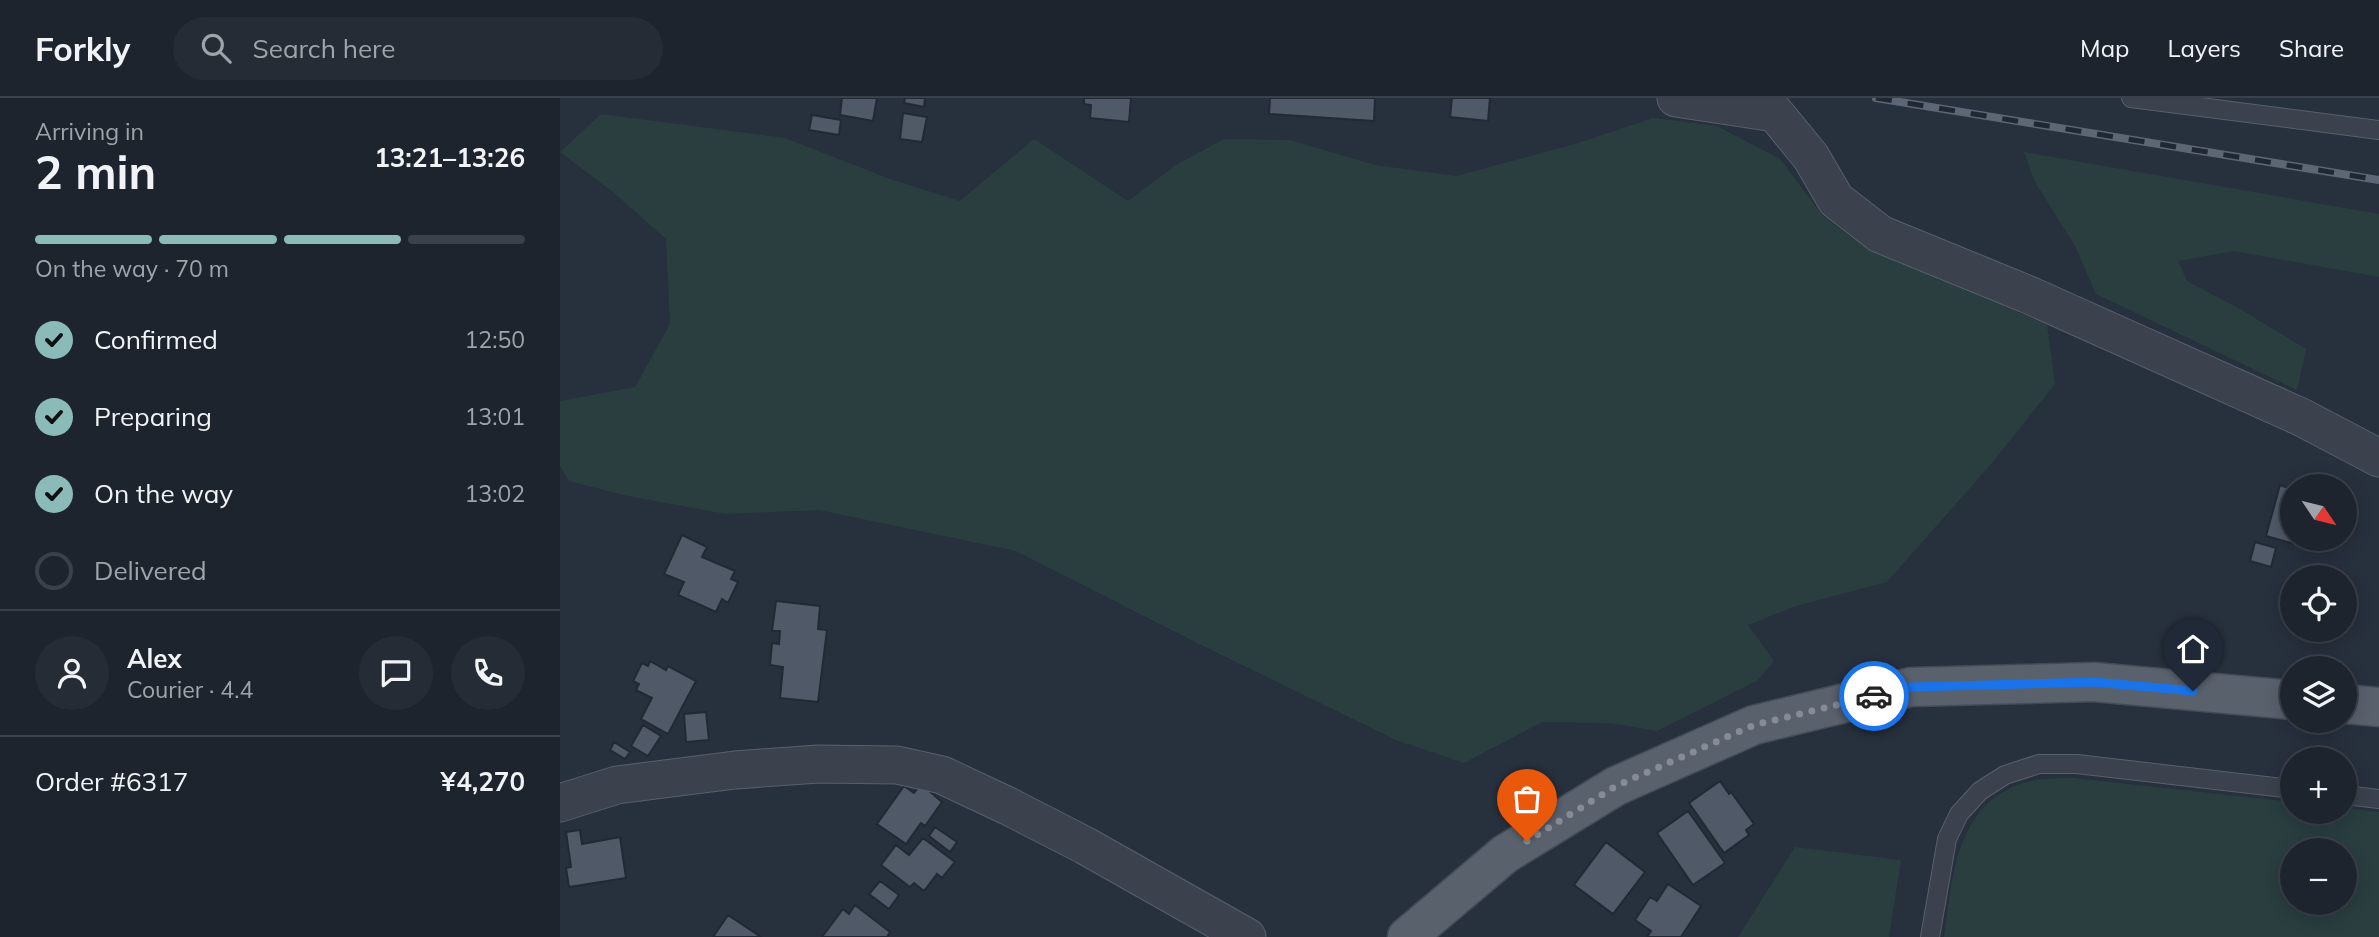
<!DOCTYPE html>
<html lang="en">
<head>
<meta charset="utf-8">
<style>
	body { margin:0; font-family:Mulish,sans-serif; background:#252c36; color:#f1f3f6; height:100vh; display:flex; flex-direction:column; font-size:26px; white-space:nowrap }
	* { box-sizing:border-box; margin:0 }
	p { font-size:23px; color:#a0a4aa }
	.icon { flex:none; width:38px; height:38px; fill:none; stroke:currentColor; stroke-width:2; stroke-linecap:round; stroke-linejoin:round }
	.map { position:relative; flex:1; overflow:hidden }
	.panel { display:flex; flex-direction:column; background:#1d242e; width:560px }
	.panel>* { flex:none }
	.needle { width:46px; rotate:125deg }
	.controls { position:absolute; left:1720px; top:376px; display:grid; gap:14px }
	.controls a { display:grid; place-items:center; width:77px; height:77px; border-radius:50%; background:#1d242e; box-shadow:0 4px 18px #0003,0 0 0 2px #3b414a; font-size:35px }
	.pin { position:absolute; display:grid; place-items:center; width:60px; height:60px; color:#fff; margin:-72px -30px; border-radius:50% 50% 50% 0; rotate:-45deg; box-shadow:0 0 7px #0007 }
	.pin .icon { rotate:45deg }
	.courier { position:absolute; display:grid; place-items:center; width:70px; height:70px; margin:-35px; border:5px solid #1a73e8; border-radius:50%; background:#fff; color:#222; box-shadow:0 2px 9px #0007 }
	.headline em { font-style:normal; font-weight:700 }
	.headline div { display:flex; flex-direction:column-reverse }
	.headline { display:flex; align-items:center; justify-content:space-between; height:119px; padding:0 35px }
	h1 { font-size:46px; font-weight:700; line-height:52px }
	.bar { display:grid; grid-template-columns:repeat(4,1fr); gap:10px 7px; align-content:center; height:84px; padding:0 35px }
	.bar i { height:9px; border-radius:5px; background:#3b414a }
	.bar .on { background:#8bbbb9 }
	.bar p { grid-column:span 4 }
	.line { display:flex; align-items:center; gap:18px; padding:0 35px; border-top:2px solid #3b414a }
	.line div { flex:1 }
	.round { display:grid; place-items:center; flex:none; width:74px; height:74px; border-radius:37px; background:#252c36 }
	ol { padding:0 35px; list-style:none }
	li { display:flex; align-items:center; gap:21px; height:77px }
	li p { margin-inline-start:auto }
	li .icon { padding:7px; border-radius:50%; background:#8bbbb9; color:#111; stroke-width:4 }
	li:last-child { color:#a0a4aa }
	li i { width:38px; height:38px; border:4px solid #3b414a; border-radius:50% }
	header { display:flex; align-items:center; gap:42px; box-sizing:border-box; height:98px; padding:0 35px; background:#1d242e; border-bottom:2px solid #3b414a }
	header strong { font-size:33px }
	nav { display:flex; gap:38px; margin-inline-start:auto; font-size:24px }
	.search { width:490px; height:63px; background:#252c36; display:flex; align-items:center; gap:18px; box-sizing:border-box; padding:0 24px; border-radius:38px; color:#a0a4aa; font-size:26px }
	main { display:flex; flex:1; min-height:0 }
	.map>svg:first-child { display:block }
</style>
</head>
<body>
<header>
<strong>Forkly</strong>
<div class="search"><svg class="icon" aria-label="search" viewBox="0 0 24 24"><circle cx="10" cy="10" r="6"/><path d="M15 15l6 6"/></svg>Search here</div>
<nav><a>Map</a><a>Layers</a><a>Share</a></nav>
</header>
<main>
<section class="panel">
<div class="headline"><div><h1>2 min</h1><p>Arriving in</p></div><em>13:21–13:26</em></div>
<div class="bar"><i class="on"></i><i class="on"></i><i class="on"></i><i></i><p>On the way · 70 m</p></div>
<ol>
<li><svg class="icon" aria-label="check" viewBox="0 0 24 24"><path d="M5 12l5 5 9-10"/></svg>Confirmed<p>12:50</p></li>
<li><svg class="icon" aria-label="check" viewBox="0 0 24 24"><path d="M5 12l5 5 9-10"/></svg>Preparing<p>13:01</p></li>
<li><svg class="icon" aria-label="check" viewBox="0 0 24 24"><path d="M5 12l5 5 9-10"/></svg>On the way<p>13:02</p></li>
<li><i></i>Delivered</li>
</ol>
<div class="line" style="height:126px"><a class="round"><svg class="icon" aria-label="person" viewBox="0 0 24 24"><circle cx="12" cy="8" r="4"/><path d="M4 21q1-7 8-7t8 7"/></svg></a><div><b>Alex</b><p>Courier · 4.4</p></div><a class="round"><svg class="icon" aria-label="chat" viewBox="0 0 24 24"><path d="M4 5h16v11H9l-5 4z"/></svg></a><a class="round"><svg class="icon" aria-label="phone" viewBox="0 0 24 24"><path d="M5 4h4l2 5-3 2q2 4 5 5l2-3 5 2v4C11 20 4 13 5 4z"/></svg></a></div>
<div class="line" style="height:91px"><div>Order #6317</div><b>¥4,270</b></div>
</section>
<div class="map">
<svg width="1819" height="839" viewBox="0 0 1819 839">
	<rect width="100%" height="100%" fill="#27303d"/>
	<path fill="#2a3e3f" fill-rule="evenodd" d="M41 16 225 40 330 81 400 103 474 41 568 103 616 67 664 41 730 42 815 67 896 78 1015 46 1093 20 1157 28 1220 61 1263 118 1295 142 1487 227 1495 286 1432 365 1327 484 1236 508 1188 527 1214 563 1198 582 1097 633 1050 625 982 624 904 665 836 642 637 545 456 453 259 412 166 416 68 398 9 383 0 368V303L75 289 110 226 106 141 53 94 0 54Z
		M1464 54 1819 116V179L1674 153 1618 163 1627 183 1680 211 1746 251 1737 292 1536 196 1515 148 1475 84Z
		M1514 680 1732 704V714H1785V710L1819 714V839H1384C1393 782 1394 714 1455 688 1473 680 1495 680 1514 680ZM1732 752H1785V805H1732Z
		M1235 749 1341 762 1329 839H1178Z"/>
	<path fill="#505967" stroke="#212934" stroke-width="2" d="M282 0H317L313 23 280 17Z
		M345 0H365L364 9 344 5Z
		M524 0H571L569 24 530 20 531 7 524 6Z
		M710 0H815L814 23 709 16Z
		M892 0H930L928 23 890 19Z
		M343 15 367 19 362 44 340 41Z
		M252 17 281 22 279 37 249 32Z
		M1720 387 1732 391V441H1740L1738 447 1706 438Z
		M122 437 147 449 142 459 175 473 171 481 178 484 168 505 162 501 156 514 118 497 124 484 104 476Z
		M1695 444 1716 450 1711 469 1690 463Z
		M216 503 260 508 258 531 267 532 258 604 220 600 223 569 210 567 212 545 219 546 220 533H212Z
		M90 563 106 572 108 568 136 583 108 636 81 621 92 600 76 592 79 586 73 583 82 565 88 568Z
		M146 614 149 642 126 644 124 616Z
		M83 627 101 638 88 658 71 648Z
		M54 644 70 654 65 661 50 652Z
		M1160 683 1169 696 1171 694 1194 726 1186 732 1189 737 1164 755 1129 705Z
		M361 686 382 704 365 728 361 725 346 746 317 726 344 688 354 695Z
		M1128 713 1165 765 1133 787 1097 735Z
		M375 729 397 744 390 754 369 738Z
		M20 732 22 746 60 739 66 780 9 789 6 770 11 769 6 734Z
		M363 740 395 764 382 780 377 776 364 793 354 785 350 789 321 767 336 747 349 757Z
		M1046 744 1085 774 1053 816 1014 787Z
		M320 783 339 797 329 811 309 796Z
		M1108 786 1141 808 1121 839H1087L1091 833 1075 822 1090 799 1097 803Z
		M295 807 330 834 327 839H262L283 811 289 816Z
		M168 817 201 839H153Z"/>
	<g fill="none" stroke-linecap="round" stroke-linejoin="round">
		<g stroke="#58606b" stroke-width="20">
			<path id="service" d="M1571 0 1819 32
				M1785 697 1819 701
				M1370 839 1387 741 1399 716 1420 693 1445 677 1479 666H1517L1732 691"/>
		</g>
		<g stroke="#58606b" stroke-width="39">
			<path id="minor" d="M1116 0 1215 15 1251 59 1276 102 1320 136 1469 197 1741 319 1819 360
				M0 705 57 687 175 672 258 666 337 667 382 677 448 708 524 747 687 839"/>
		</g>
		<g stroke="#444b56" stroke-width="41">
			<path id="primary" d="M1785 606 1819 609
				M847 839 945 756 1056 688 1194 627 1351 589 1534 584 1732 602"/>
		</g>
		<use href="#service" stroke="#3b424d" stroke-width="18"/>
		<use href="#minor" stroke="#3b424d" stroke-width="37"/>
		<use href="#primary" stroke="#59616d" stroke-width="38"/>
		<g stroke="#5d6674" stroke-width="8">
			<path id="rail" d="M1316 0 1819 82"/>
		</g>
		<use href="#rail" stroke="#1f2732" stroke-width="5" stroke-dasharray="16" stroke-linecap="butt"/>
	</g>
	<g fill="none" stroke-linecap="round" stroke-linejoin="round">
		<path stroke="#858c97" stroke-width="7" stroke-dasharray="0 12.6" d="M967 743 1056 688 1194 627 1314 598"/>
		<path stroke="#1a73e8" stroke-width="9" d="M1314 598 1351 589 1534 584 1633 593"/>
	</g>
</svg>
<div class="controls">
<a><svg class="needle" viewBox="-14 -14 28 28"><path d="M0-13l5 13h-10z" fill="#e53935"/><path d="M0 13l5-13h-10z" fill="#a0a4aa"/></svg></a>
<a><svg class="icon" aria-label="locate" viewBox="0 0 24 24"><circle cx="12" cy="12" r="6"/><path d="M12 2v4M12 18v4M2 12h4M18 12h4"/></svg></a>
<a><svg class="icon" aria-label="layers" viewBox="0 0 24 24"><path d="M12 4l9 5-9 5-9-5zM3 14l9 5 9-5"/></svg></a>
<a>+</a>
<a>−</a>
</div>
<div class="pin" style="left:967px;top:743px;background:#ea580c"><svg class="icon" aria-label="bag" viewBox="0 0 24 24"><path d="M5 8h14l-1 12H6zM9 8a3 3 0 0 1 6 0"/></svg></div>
<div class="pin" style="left:1633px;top:593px;background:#1f2937"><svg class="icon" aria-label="home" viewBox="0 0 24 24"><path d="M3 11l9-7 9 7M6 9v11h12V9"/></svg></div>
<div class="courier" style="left:1314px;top:598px"><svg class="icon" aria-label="car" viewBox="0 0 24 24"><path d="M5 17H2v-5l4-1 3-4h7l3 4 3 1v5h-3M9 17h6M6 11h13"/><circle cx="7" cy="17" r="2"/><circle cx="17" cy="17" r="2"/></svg></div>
</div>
</main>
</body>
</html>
